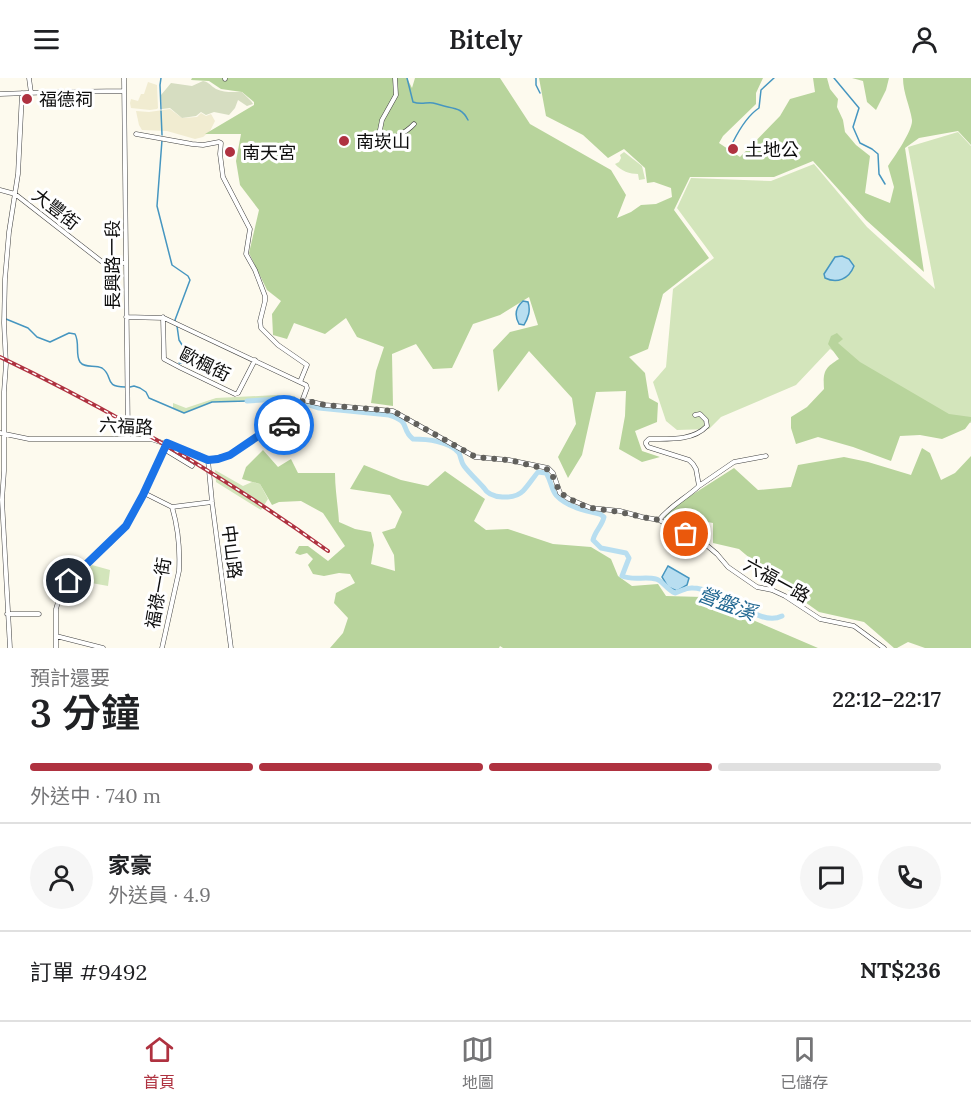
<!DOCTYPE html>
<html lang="zh-TW">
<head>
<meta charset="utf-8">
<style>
	body { margin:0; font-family:Lora,"Noto Sans TC",serif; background:#f6f6f6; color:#202124; height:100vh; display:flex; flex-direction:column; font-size:22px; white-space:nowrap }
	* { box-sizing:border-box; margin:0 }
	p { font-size:20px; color:#757577 }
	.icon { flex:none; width:33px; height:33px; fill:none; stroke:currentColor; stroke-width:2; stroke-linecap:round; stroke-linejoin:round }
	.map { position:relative; height:570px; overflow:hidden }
	.panel { display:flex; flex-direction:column; background:#fff; flex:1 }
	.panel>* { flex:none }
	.pin { position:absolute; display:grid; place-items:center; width:51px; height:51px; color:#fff; margin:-26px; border:3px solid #fff; border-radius:50%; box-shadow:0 2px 6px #0007 }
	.courier { position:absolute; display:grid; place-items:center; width:60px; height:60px; margin:-30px; border:4px solid #1a73e8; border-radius:50%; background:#fff; color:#222; box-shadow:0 2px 8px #0007 }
	.overview em { font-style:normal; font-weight:600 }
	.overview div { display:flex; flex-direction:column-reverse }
	.overview { display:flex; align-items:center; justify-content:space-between; height:102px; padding:0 30px }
	h1 { font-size:39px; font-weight:600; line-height:45px }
	.bar { display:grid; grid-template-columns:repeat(4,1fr); gap:9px 6px; align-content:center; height:72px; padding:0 30px }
	.bar i { height:8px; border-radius:4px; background:#e0e0e0 }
	.bar .selected { background:#af3240 }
	.bar p { grid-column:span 4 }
	.line { display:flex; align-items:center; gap:15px; padding:0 30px; border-top:2px solid #e0e0e0 }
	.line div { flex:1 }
	.round { display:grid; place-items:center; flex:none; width:63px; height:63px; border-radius:32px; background:#f6f6f6 }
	header { display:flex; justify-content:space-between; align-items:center; height:78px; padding:0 30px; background:#fff; font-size:27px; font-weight:600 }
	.menu { display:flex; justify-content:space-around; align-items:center; height:84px; border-top:2px solid #e0e0e0; background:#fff; font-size:16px; color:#757577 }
	.menu a { display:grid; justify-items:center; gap:3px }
	.menu .selected { color:#af3240 }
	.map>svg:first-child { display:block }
</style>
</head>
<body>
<header><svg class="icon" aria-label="menu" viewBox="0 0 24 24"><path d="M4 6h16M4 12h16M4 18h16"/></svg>Bitely<svg class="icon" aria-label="person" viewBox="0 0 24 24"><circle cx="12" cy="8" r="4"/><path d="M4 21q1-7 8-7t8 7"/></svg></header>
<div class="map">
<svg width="971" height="570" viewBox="0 0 971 570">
	<rect width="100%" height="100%" fill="#fdfaee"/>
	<path fill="#f1ecd1" d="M148 4 157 7 158 30 157 31 150 32 131 30 130 25 131 21 138 23 141 16H144Z
		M170 31 182 40 197 39 201 35 206 38 211 36 215 43 210 53 203 59 195 61 167 53 142 52 139 47 136 33 149 34Z"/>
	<path fill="#d3e5bb" d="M958 54 971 68V345L936 335 830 271 796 307 721 339 709 351 677 352 666 343 653 304 666 289 673 211 714 180 677 130 691 100 771 103 814 86 867 149 935 211 908 69Z
		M624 74 642 88 645 101 639 102 638 96C630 96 621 93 615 86L619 84 621 80 620 77Z
		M277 317 295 318V322L281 321 212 324 184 335 173 330V325L186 330 216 320Z
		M215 392 243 408 252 404 260 406 268 421 261 432 216 404Z
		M92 487 110 492 108 508 75 502Z"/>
	<path fill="#b8d49c" d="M192 0H407L412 10 415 0H500L530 46 611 92 626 117 617 140 631 134 641 127 656 126 672 119 671 110 654 104 647 105 645 90 624 71 608 80 583 57 546 38 539 0H763L756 15V26L723 58 719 65 740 79 780 38 790 21 815 14 813 0H827L830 11 838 21 837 29 843 42 845 54 856 67 870 78 865 115 890 125 894 109 888 88C895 78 913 52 912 42 910 28 903 15 903 0H971V67L958 53 919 60 905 70 924 194 866 142 813 83 774 99H690L674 132 709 180 663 216 648 271 629 279 645 295 649 320 658 325 657 344 635 353 642 373 660 379 642 384 619 371 625 338 626 313 596 314 582 377 568 400 558 379 576 346 572 320 529 273 498 314 493 272 510 254 538 247 529 219 500 237 473 246 452 290 433 291 416 266 392 276 393 328 371 325 376 293 384 269 357 259 346 240 325 256 294 245 287 261 273 257 272 236 281 223 267 212 249 175 259 132 240 107 236 83 241 56H205L254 27V24L242 14 221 11 209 3 191 2Z
		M852 0H889L886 12 876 32 867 24 863 3Z
		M837 255 843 261 838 265 860 284 949 336 971 339V343L965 351 942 361 920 357 900 358 891 383 853 369 818 359 796 366 791 350V339L807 329 824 311C823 294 824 290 839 281L828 266 831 258Z
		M922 370 930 375 941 402 955 395 971 378V570H925L908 564 897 570H894L864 544 819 534 788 512 739 471 713 465V445L673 438 669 443 664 439 673 429 734 390 758 412 791 409 798 387 844 379 868 384 911 397Z
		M263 372 278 389 291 381 298 395H335C335 411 338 428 339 444L355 451 371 454 374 467 371 486 395 493 394 477 382 454 395 450 402 434 390 417 350 411 364 387 401 402 428 408 445 393 485 421 474 443 486 452 508 451 553 466 591 469 611 481 618 498 632 508 658 506 666 518 703 519 748 540 818 570H503L500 568 499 570H330L343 555 348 540 334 525 336 515 355 505 350 496 339 495 324 498 313 496 308 487 313 481 307 475 300 477 295 475 299 468H308L328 483 345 468 323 435 301 423 279 424 272 427 260 406 242 401 246 389Z"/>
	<path fill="#d6ddc1" d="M203 3C209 4 211 8 216 11 224 15 233 14 242 14L251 23 253 26 247 28 238 22 235 30 229 37 214 34 206 37 201 34 196 38 182 40 170 30 162 31 161 17 171 5 192 8Z"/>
	<path fill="#b8def0" stroke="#4696c0" stroke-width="1.5" d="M842 178 849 181 854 188C849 201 837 206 825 200L824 196 835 179Z
		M523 223 528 224C531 233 528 240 524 247L519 246C514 237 515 230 523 223Z
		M668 488 689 500 687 507 677 513 668 509 662 499Z"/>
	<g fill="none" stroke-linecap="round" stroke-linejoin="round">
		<path stroke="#4696c0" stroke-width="1.5" d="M407 0 413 24C421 27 426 24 433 25 438 26 443 28 448 29 458 31 463 32 468 42
			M536 0V7L540 15
			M834 0 859 30 853 49 860 65 872 71 878 76 879 96 885 106
			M161 31 160 7 161 0
			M161 33 162 57
			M162 62 157 128 172 187 188 198 190 202 175 242 177 248 179 262 189 278 182 285H179
			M733 64C739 52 747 38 759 30L761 12 774 0
			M6 241 28 250 37 259 50 264 69 255 75 256C80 265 75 276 80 284 85 291 95 286 102 290 114 298 103 309 125 309
			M130 309 134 308 140 310 146 314 149 320 184 335 212 324 247 323"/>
		<path stroke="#b8def0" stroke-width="5" d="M247 323 281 321 294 322 319 330 389 337C412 344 400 351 413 361 426 361 450 363 459 375 461 379 461 384 464 388 470 396 478 403 484 410 490 421 514 422 523 413 528 408 533 400 538 394L546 395C551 402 551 411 556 417 567 429 586 433 600 436L604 439C602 448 595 453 593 462L601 470 626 475 629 480 622 498C634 503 644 498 656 501 662 502 667 512 675 515 682 513 686 509 693 510 703 510 724 519 733 524 747 531 766 546 782 538"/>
		<g stroke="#404040" stroke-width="5">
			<path id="minor" d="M29 0 31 15
				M124 0 128 360
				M225 0V1
				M395 0 396 17 382 42 378 62 379 64C389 64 407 54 414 46
				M0 16 55 14 124 13
				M136 56 192 66 203 67 219 64 221 65 220 76 223 99 250 151 246 176 255 192 265 218V223L260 243 261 250 278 267 307 287 300 304
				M0 112 15 116 101 183 103 184 125 185
				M163 239 164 281 181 290 235 316 238 315 255 282
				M303 322 325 327 393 333 475 379 509 382 548 390 553 395 560 415 569 421 591 430 620 433 642 439 659 442 704 465 717 476 728 489 757 509 772 512 785 518 820 541 854 548 884 570
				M0 355 29 361H151L199 377 208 382 230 377 261 356 295 342 307 310 306 307 164 240 126 239
				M164 371 192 388
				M208 382 212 424 231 570
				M699 408 734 384 766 378
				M144 415 172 429C178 449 180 473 179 493L162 570
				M172 429 212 424
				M659 442C670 428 686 420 699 408L696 391 693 386 689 382 648 369 646 366V364L649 361C669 361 693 363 707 348L706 342 700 336 695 337
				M7 536H39
				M56 558 103 570
				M10 570 2 422 4 393V314L6 286 4 245 5 201 9 154 18 96 22 15
				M56 570V531L61 514 72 500 109 466 126 448 143 417 167 365"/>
		</g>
		<use href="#minor" stroke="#fff" stroke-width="4"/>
		<g stroke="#af3240" stroke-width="4">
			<path id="rail" d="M0 279C115 334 225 399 328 473"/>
		</g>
		<use href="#rail" stroke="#fff" stroke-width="1.5" stroke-dasharray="4.5" stroke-linecap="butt"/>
	</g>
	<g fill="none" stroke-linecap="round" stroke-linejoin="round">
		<path stroke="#61605c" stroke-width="6" stroke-dasharray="0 10.8" d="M284 347 295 342 303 322 325 327 393 333 476 379 509 382 550 392 560 415 579 426 591 430 620 434 642 439 659 442 686 456"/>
		<path stroke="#1a73e8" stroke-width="8" d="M69 503 126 448 143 417 167 365 208 382 218 381 230 377 261 356 284 347"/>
	</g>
	<g fill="#af3240" stroke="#fff" stroke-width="2">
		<circle cx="27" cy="21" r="6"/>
		<circle cx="344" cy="63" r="6"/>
		<circle cx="733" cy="71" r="6"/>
		<circle cx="230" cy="74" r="6"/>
	</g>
	<g text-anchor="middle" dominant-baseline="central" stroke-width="6" stroke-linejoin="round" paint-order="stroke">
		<g font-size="18" fill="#0d0d0d" stroke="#fff" text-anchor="start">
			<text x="39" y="21">福德祠</text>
			<text x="356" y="63">南崁山</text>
			<text x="745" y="71">土地公</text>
			<text x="242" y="74">南天宮</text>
		</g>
		<g font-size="18" fill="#0d0d0d" stroke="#fff">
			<text transform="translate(56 131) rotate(38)">大豐街</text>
			<text transform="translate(112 187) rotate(-90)">長興路一段</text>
			<text transform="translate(205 286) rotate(26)">歐楓街</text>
			<text transform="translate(126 348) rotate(3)">六福路</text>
			<text transform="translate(232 474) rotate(83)">中山路</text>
			<text transform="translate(777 502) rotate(29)">六福一路</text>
			<text transform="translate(158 515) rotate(-80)">福祿一街</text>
		</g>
		<g font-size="20" font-style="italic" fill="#226892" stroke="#fff">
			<text transform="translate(727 525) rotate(20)">營盤溪</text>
		</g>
	</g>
</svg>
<div class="pin" style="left:686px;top:456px;background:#ea580c"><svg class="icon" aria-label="bag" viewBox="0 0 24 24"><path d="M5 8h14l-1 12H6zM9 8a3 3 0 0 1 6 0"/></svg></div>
<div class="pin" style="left:69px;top:503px;background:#1f2937"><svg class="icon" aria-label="home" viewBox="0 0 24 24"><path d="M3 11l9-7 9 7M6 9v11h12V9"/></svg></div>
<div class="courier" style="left:284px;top:347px"><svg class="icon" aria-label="car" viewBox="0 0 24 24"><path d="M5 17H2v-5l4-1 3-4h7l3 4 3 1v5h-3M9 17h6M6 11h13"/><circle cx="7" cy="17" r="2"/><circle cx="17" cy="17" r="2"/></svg></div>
</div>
<section class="panel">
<div class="overview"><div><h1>3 分鐘</h1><p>預計還要</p></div><em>22:12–22:17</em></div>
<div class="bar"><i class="selected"></i><i class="selected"></i><i class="selected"></i><i></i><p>外送中 · 740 m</p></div>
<div class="line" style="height:108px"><a class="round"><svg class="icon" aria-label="person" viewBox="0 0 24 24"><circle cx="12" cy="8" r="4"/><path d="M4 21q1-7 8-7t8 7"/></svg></a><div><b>家豪</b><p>外送員 · 4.9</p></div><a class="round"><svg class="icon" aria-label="chat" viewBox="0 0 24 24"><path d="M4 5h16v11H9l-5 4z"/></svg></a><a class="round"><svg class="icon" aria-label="phone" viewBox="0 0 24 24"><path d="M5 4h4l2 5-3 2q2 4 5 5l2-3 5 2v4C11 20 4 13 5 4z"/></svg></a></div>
<div class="line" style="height:78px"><div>訂單 #9492</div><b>NT$236</b></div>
</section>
<nav class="menu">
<a class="selected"><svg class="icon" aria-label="home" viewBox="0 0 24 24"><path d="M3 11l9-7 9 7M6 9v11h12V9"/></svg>首頁</a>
<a><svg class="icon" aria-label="map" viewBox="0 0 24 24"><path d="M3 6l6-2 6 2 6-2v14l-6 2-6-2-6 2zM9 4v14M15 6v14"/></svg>地圖</a>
<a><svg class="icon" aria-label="saved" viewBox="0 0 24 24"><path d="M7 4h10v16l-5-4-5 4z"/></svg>已儲存</a>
</nav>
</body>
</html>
